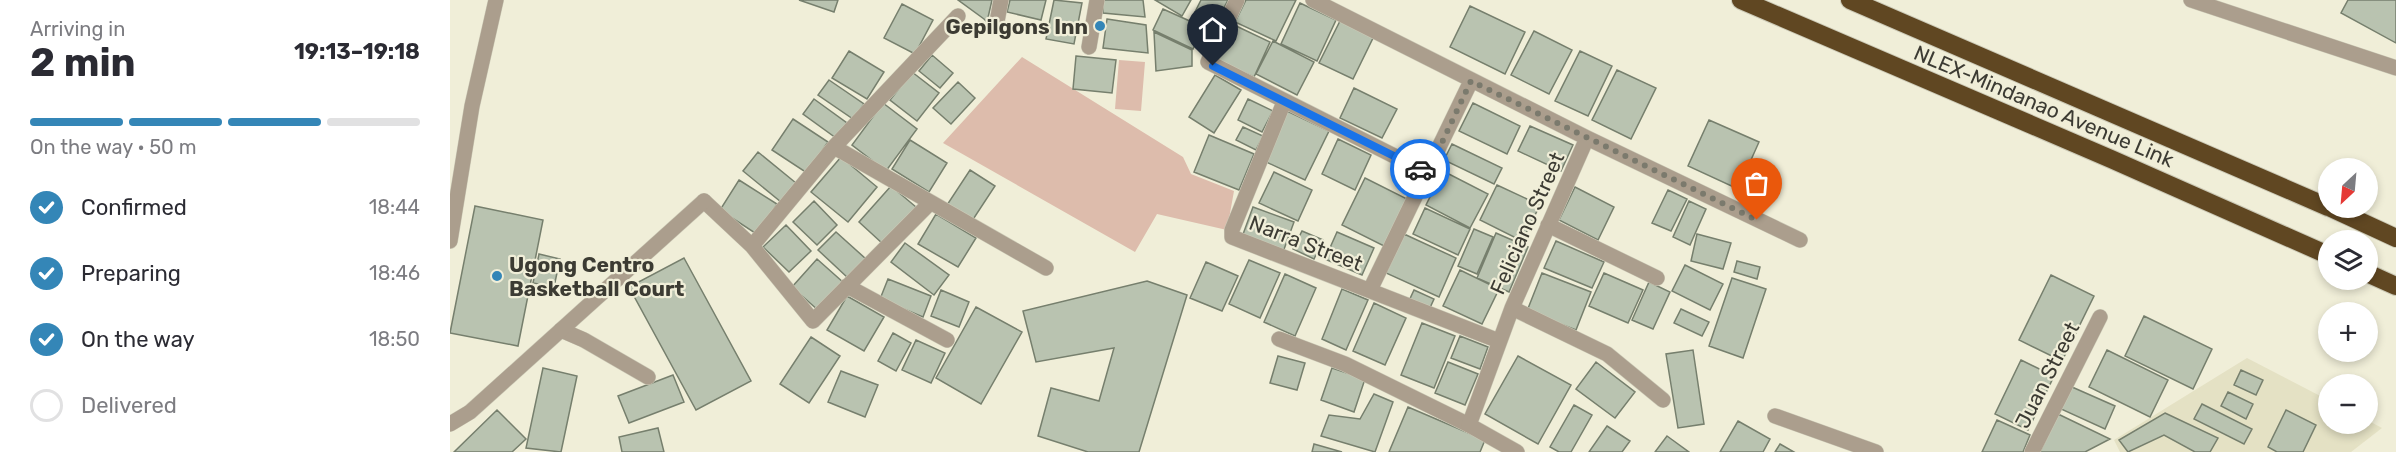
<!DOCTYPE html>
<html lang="en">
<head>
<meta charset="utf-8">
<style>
	body { margin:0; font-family:Rubik,sans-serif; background:#f7f7f7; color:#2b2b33; height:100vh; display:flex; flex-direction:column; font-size:22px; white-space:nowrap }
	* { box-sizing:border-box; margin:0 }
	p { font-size:20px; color:#7c7c81 }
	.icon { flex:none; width:33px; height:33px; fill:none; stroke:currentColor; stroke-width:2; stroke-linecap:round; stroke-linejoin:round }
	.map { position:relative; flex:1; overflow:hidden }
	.drawer { display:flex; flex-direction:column; background:#fff; width:450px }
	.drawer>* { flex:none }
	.needle { width:39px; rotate:206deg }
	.buttons { position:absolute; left:1868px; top:158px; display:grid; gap:12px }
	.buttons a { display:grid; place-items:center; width:60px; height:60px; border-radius:50%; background:#fff; box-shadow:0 3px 9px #0003; font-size:30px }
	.pin { position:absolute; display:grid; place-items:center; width:51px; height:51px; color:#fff; margin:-62px -26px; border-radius:50% 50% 50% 0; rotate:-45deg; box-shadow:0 0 6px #0007 }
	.pin .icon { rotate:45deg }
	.courier { position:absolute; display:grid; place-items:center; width:60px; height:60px; margin:-30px; border:4px solid #1a73e8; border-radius:50%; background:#fff; color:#222; box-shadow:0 2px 8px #0007 }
	.head em { font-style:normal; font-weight:700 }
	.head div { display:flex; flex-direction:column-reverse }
	.head { display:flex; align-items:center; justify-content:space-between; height:102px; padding:0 30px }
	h1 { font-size:39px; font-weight:700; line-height:45px }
	.bar { display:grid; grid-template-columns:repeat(4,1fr); gap:9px 6px; align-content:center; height:72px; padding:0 30px }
	.bar i { height:8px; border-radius:4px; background:#e1e1e2 }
	.bar .selected { background:#3486b7 }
	.bar p { grid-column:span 4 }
	ol { padding:0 30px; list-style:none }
	li { display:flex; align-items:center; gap:18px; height:66px }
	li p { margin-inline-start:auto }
	li .icon { padding:6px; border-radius:50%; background:#3486b7; color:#fff; stroke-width:4 }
	li:last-child { color:#7c7c81 }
	li i { width:33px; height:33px; border:3px solid #e1e1e2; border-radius:50% }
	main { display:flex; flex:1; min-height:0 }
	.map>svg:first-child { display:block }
</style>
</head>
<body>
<main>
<section class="drawer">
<div class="head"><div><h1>2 min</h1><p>Arriving in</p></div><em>19:13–19:18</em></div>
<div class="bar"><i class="selected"></i><i class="selected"></i><i class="selected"></i><i></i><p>On the way · 50 m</p></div>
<ol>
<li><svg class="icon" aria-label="check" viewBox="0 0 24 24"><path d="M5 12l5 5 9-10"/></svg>Confirmed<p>18:44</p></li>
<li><svg class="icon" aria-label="check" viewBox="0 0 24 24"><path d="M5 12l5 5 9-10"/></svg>Preparing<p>18:46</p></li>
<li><svg class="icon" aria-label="check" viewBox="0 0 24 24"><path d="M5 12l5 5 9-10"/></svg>On the way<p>18:50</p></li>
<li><i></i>Delivered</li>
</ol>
</section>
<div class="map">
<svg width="1946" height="452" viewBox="0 0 1946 452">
	<rect width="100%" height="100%" fill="#f0eed8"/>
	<path fill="#e4e1c4" d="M1797 358 1878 400V423H1917V420L1932 428 1901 452H1670L1664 440Z"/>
	<path fill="#ddbcac" d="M572 57 733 157 741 174 784 191 777 230 707 214 685 252 493 143Z
		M669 60 695 62 691 111 665 109Z"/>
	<path fill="#b9c3b0" stroke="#767f6d" stroke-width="1.5" d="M349 0H388L384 12Z
		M508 0H542L537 22 534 19Z
		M560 0H596L591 20 557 12Z
		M604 0 632 3 624 44 596 39Z
		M653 0H693L695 17 653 13Z
		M705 0H741L732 16Z
		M751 0H778L765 25 744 14Z
		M796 0H846L826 41 785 22Z
		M1898 0H1946V43L1891 13Z
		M850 3 886 20 867 61 831 44Z
		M452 4 483 20 465 54 434 38Z
		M1020 6 1075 32 1055 74 1000 47Z
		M713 9 753 27 743 49 703 30Z
		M657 19 696 25 698 53 653 48Z
		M891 19 924 36 903 79 869 63Z
		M782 24 820 42 804 77 766 60Z
		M1084 31 1122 50 1099 94 1061 75Z
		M704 32 742 50V66L706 71Z
		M823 41 864 62 847 95 806 74Z
		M399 51 434 72 417 99 382 78Z
		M1130 51 1162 66 1138 116 1105 101Z
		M482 55 503 73 490 88 469 71Z
		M626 56 666 60 662 93 623 89Z
		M1167 70 1206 88 1181 139 1142 120Z
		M462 72 489 93 467 121 440 100Z
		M765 75 791 90 764 133 739 117Z
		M379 80 414 104 403 119 368 95Z
		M508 82 525 98 501 124 483 108Z
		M904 88 947 109 932 138 890 118Z
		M364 99 397 123 386 138 353 114Z
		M798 99 823 111 812 132 788 120Z
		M433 103 467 129 436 171 402 145Z
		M1023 103 1070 126 1057 154 1009 131Z
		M837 111 879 131 855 180 814 161Z
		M343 119 378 142 357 173 322 150Z
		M1259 120 1309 142 1288 189 1238 166Z
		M1080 126 1123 145 1111 171 1068 151Z
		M793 127 813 136 806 150 786 140Z
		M759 135 804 154 789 190 744 172Z
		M888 139 921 155 905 190 872 174Z
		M460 140 497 163 479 192 442 169Z
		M1002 144 1052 168 1044 184 994 160Z
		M308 152 346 183 331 202 293 171Z
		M391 157 427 187 398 222 361 192Z
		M520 170 545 186 522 221 497 205Z
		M993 171 1038 194 1020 228 976 205Z
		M824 172 862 190 848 221 809 203Z
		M915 178 959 200 936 247 892 225Z
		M289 180 327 204 308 235 270 210Z
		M1047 185 1090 205 1072 241 1030 220Z
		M441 186 466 207 433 244 409 222Z
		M1125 187 1164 207 1148 240 1109 220Z
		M1218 190 1237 199 1221 231 1202 223Z
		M364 201 387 225 367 245 343 222Z
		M1239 201 1256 209 1240 245 1223 237Z
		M25 206 93 220 68 346 0 333Z
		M803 207 844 222 833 252 792 237Z
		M975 208 1020 229 1008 255 963 234Z
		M486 214 526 238 508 267 468 244Z
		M336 225 361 251 339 272 313 247Z
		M1024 229 1043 237 1027 274 1008 266Z
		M852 231 873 240 864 259 843 249Z
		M386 232 416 259 398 278 368 250Z
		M887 232 924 248 912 275 875 259Z
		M1046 233 1078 247 1059 292 1027 278Z
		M954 234 1006 258 989 297 936 273Z
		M1247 234 1281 243 1273 269 1241 261Z
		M1106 241 1154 262 1142 288 1094 268Z
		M455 243 499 275 484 295 441 262Z
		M89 254 110 259 104 287 83 283Z
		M234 258 301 381 246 410 179 287Z
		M367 259 394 283 369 311 342 287Z
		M799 260 830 273 810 318 779 304Z
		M1287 261 1310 267 1307 279 1284 272Z
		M756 262 788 276 772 311 740 298Z
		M1235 265 1273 284 1260 310 1222 291Z
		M1010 270 1049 289 1032 324 993 306Z
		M1092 273 1141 292 1126 330 1077 311Z
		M1154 273 1193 290 1178 323 1139 306Z
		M835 274 866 288 845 336 814 322Z
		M1601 275 1644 296 1612 361 1569 340Z
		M1282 278 1316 289 1293 358 1259 346Z
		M438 279 481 296 473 317 430 299Z
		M697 281 737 295 689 452H638L588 436 601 388 649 401 664 348 586 362 573 311Z
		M1199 282 1220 292 1203 329 1182 320Z
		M892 289 918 300 896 350 872 339Z
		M491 290 519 302 509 327 481 316Z
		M964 290 984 299 978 312 958 303Z
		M397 296 434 317 414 351 377 330Z
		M924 303 956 318 935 365 903 351Z
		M526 307 572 332 531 404 486 378Z
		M1231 309 1259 322 1252 336 1224 323Z
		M1694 316 1762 349 1743 389 1675 356Z
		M972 323 1005 336 984 388 951 375Z
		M443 333 461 343 446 371 428 361Z
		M1010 336 1038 347 1030 369 1001 358Z
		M361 337 390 356 359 403 330 384Z
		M466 340 495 353 481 383 452 370Z
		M1243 350 1254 424 1228 428 1216 354Z
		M1657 350 1718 380 1700 417 1639 387Z
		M828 356 855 363 847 390 820 383Z
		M1068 356 1121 385 1088 444 1035 414Z
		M1571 360 1604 376 1578 430 1545 414Z
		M998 362 1028 374 1015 405 985 393Z
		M1146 362 1185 392 1165 418 1126 389Z
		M93 368 127 376 111 452 76 448Z
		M882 368 915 379 904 412 871 400Z
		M1791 370 1813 380 1806 395 1784 385Z
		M391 371 428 385 415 417 378 402Z
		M223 375 234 402 179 423 168 396Z
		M1622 387 1665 406 1655 429 1611 409Z
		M1778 392 1803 404 1796 419 1771 406Z
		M924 394 943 402 925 452 871 436 879 415 910 419Z
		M1752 404 1802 429 1794 444 1744 419Z
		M1124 405 1142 415 1121 452H1109L1100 447Z
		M958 407 1035 440 1030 452H939Z
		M47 410 76 439 62 452H4Z
		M1836 410 1866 425 1853 452H1827L1818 447Z
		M1715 413 1768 438 1760 452H1745L1714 435 1678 452 1669 440Z
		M1608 414 1660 439 1635 452H1590Z
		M1547 420 1580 435 1573 452H1532Z
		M1288 421 1320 439 1313 452H1270Z
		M1157 426 1180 441 1172 452H1139Z
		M208 428 214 452H172L169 437Z
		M1217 436 1239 452H1205Z
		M864 444 892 452H862Z
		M1330 444 1344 452H1325Z"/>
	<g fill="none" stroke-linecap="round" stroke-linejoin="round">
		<g stroke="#cccab7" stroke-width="16">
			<path id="service" d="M384 147 596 268
				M254 201 302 246 363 321 480 203
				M302 246 384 147 508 16
				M397 286 497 340
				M111 330 134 340 198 377
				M829 339 895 364 1019 425
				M1325 416 1426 452"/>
		</g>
		<g stroke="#cccab7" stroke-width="16">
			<path id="minor" d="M787 0 758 62 978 173
				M863 0 1137 138 1350 240
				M546 27 551 0
				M639 47 647 0
				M834 102 782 230V237L1049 341
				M1098 225 1207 278
				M920 290 1021 81
				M1062 308 1157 354 1213 400
				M0 424 20 412 254 201
				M1067 452 1019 425 1062 308 1137 138
				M1582 452 1650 317"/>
		</g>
		<g stroke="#cccab7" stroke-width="16">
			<path id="tertiary" d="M1741 0 1946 68
				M0 241 22 106 46 0"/>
		</g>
		<g stroke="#cccab7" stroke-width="20">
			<path id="motorway" d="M1291 0 1661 159 1878 255
				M1400 0 1878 207
				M1879 207 1946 238
				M1917 273 1946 286"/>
		</g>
		<use href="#service" stroke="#ab9e8d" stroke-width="15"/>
		<use href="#minor" stroke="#ab9e8d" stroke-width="15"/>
		<use href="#tertiary" stroke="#ab9e8d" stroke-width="15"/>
		<use href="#motorway" stroke="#604722" stroke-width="18"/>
	</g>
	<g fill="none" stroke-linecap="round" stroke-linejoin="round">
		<path stroke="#7b7a6d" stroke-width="6" stroke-dasharray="0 10.8" d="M970 169 978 172 1021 81 1307 220"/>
		<path stroke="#1a73e8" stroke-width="8" d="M763 66 970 169"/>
	</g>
	<g fill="#3486b7" stroke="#f0eed8" stroke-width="2">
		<circle cx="650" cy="26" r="6"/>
		<circle cx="47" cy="276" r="6"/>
	</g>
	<g text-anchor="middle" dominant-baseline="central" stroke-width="4.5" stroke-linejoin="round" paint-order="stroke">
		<g font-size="21" font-weight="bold" fill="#3c3b33" stroke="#f0eed8" text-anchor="end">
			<text x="638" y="26">Gepilgons Inn</text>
			<text x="59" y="264" text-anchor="start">Ugong Centro<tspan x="59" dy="24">Basketball Court</tspan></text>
		</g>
		<g font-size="21" fill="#3c3b33" stroke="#f0eed8">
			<text transform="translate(1594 106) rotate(23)">NLEX-Mindanao Avenue Link</text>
			<text transform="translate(1077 223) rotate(-66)">Feliciano Street</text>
			<text transform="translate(856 243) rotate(21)">Narra Street</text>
			<text transform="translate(1597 375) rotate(-63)">Juan Street</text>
		</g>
	</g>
</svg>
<div class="buttons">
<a><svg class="needle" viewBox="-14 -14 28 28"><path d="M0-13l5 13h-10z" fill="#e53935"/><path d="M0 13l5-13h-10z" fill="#7c7c81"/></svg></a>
<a><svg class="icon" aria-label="layers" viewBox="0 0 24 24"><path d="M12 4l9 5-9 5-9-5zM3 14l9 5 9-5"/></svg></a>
<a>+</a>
<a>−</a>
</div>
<div class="pin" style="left:1307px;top:220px;background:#ea580c"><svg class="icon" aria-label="bag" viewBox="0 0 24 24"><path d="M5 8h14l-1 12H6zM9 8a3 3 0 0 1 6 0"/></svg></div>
<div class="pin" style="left:763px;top:66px;background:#1f2937"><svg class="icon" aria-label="home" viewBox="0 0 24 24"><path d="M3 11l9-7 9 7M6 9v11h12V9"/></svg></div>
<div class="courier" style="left:970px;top:169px"><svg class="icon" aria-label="car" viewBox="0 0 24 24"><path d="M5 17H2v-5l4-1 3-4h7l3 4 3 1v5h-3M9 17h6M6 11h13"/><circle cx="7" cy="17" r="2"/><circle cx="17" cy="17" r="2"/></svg></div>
</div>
</main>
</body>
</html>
